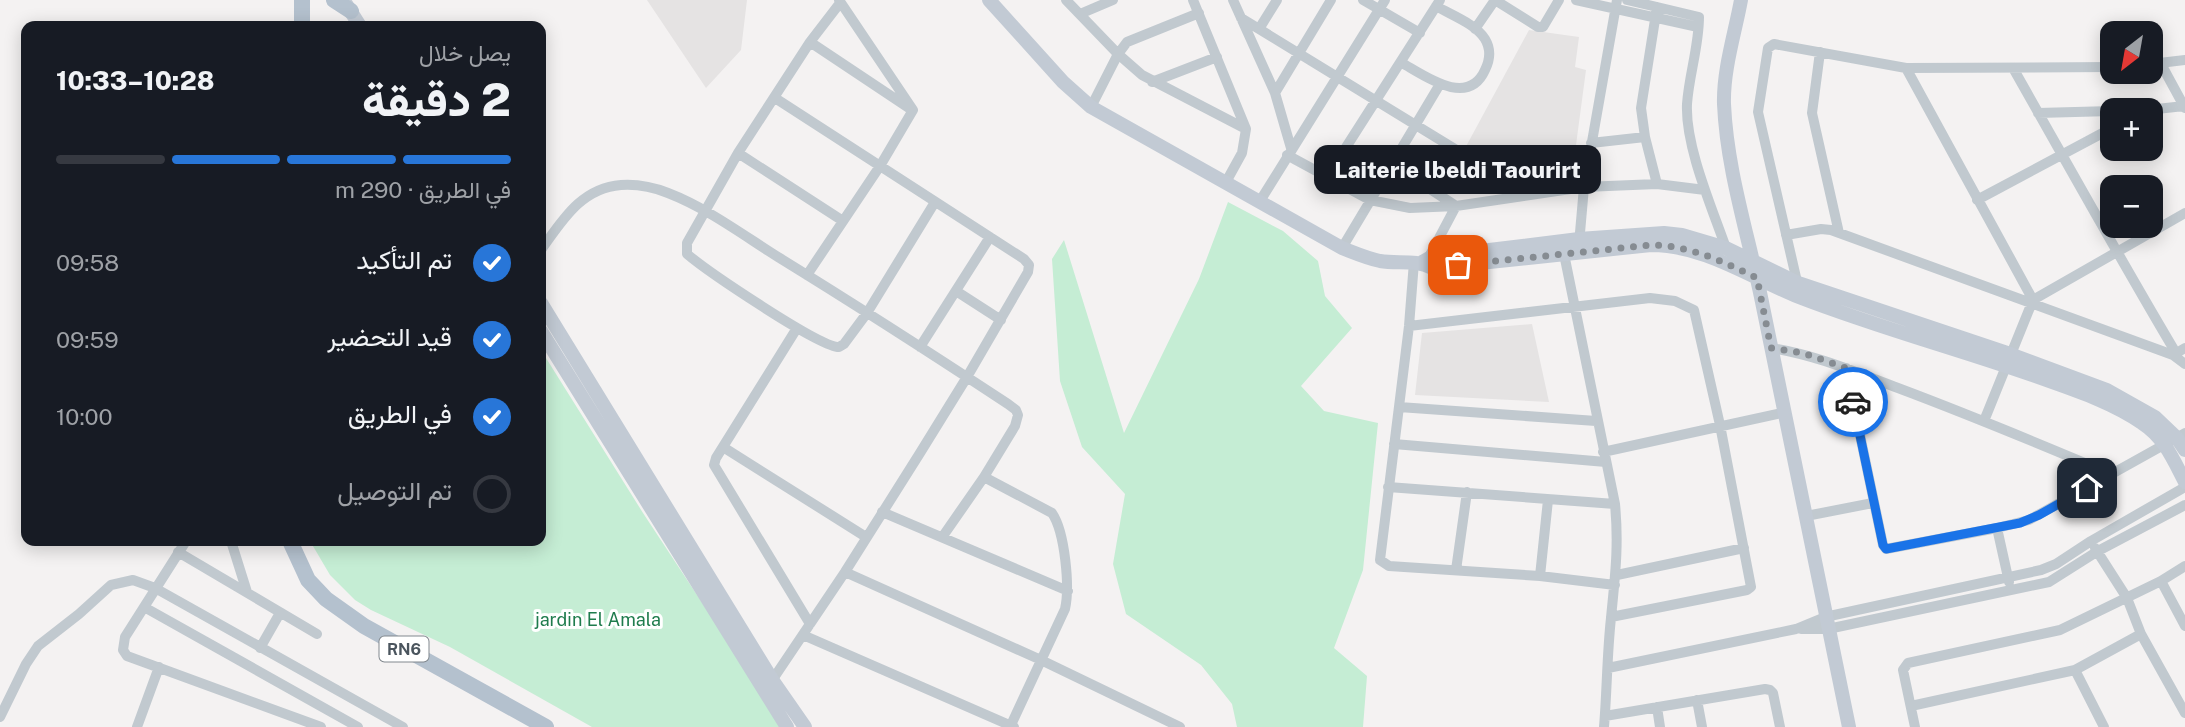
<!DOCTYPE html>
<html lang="ar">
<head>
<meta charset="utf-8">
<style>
	body { margin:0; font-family:"Public Sans",Vazirmatn,sans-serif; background:#242831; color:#f1f3f6; direction:rtl; height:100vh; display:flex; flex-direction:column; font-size:26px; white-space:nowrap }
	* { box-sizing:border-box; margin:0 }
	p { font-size:23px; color:#9ea1a6 }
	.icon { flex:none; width:38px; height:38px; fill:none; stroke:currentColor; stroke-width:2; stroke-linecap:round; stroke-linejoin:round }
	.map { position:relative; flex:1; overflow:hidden; direction:ltr }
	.sheet { position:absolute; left:21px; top:21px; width:525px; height:525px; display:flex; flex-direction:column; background:#171b24; border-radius:14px; box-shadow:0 4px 18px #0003; direction:rtl }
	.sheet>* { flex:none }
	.needle { width:46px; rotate:211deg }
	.buttons { position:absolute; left:2100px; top:21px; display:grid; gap:14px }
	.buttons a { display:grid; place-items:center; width:63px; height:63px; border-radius:14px; background:#171b24; box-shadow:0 4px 18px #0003; font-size:35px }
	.pin { position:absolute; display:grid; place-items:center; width:60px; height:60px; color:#fff; margin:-30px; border-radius:14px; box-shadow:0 4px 10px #0006 }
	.courier { position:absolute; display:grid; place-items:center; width:70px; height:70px; margin:-35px; border:5px solid #1a73e8; border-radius:50%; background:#fff; color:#222; box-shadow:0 2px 9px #0007 }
	.bubble { position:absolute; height:49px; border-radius:14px; background:#171b24; box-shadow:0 4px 18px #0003; font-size:23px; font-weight:800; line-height:49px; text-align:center; direction:rtl }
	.headline em { font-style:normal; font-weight:800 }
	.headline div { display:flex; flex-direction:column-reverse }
	.headline { display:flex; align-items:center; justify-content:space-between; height:119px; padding:0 35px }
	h1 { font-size:46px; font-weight:800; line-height:52px }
	.bar { display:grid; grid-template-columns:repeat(4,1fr); gap:10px 7px; align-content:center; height:84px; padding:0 35px }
	.bar i { height:9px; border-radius:5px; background:#363941 }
	.bar .on { background:#2876d8 }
	.bar p { grid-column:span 4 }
	ol { padding:0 35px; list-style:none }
	li { display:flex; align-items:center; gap:21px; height:77px }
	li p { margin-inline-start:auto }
	li .icon { padding:7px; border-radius:50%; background:#2876d8; color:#fff; stroke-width:4 }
	li:last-child { color:#9ea1a6 }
	li i { width:38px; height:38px; border:4px solid #363941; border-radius:50% }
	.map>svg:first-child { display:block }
</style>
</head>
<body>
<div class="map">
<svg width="2185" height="727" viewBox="0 0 2185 727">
	<rect width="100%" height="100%" fill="#f4f2f2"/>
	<path fill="#e5e3e3" d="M647 0H747L741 50 706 88Z
		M1529 30 1579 37 1575 67 1586 70 1574 160 1450 176Z
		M1532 324 1549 402 1415 395 1422 333Z"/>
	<path fill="#c5edd4" d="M1228 202 1283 231 1318 261 1325 296 1352 328 1301 386 1324 411 1378 423 1363 570 1334 648 1367 676 1363 727H1237L1232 704 1201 665 1126 614 1113 564 1125 494 1082 447 1060 381 1052 259 1064 240 1124 433 1199 279Z
		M541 350 643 513 784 727H592L450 647 371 610 355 600 330 575 310 541H541Z"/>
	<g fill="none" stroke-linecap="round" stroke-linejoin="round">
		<path stroke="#c1c9cf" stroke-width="10" d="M1066 0 1118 54 1142 75 1246 129
			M1193 0 1246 129 1242 153 1226 182
			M1233 0 1275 93 1291 148
			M1363 0 1420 33
			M1576 0 1698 27
			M1627 0 1699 17C1699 46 1689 75 1687 104 1685 147 1713 210 1727 251
			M840 3 810 42 738 153 687 243V254C707 271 819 347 839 347L844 344 867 313 935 202
			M1657 7 1641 108 1645 137 1657 184
			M1080 14 1113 0
			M1241 18 1468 157
			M1259 29 1277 0
			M1475 29 1495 0 1538 27H1543L1559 0
			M810 42 909 108
			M1820 52 1812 113 1839 233
			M1402 63C1425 76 1468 108 1485 70 1490 60 1491 49 1485 39 1476 24 1451 15 1436 6
			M2151 64 2185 60
			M2161 64 2185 108
			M1906 68 2033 300 1984 421
			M2013 68C2067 163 2120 259 2176 353
			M1152 82 1217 57
			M1275 93 1331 0
			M1091 107 1118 54 1127 42 1199 13
			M2148 110 2184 106
			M2038 113 2112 111
			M1591 143 1645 137
			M738 153 843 221
			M1287 155 1370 200 1410 208 1456 206 1584 187 1657 184 1705 190
			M1392 164 1456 206 1430 255 1432 260
			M1327 177 1440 0
			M1977 200 2112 128
			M1260 201 1385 0
			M1786 235 1821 229 1831 230 2173 355 2185 348
			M1579 244 1584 187 1617 0
			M1342 248 1440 84
			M1563 249 1615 504C1619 547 1615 576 1611 618 1607 654 1607 691 1604 727
			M541 250C562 221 581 188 621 185 636 184 653 187 668 193 707 208 743 235 778 257 856 305 932 354 1008 404L1016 410 1018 415 1015 426 984 477 943 536
			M1414 262 1409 326 1380 560 1389 566 1540 576 1615 585
			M807 275 880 166 913 110 839 0
			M1798 286 1758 112 1768 48 1774 44 1906 68 2112 67
			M956 291 1001 320
			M2033 300 2185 213
			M1409 326 1650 298 1675 301 1694 310 1720 425 1751 587 1747 590 1611 617
			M797 328 716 458 714 465 810 624
			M920 347 990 237
			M1771 348C1816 355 1855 372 1898 388 1970 415 2040 444 2111 474
			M2173 355 2185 364
			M1846 368 1883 545 1886 549 1997 528 2029 520 2185 433
			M1399 407 1596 421
			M1394 444 1606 462
			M723 447 866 537
			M1603 452 1782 413
			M984 477 1052 513C1065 532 1070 587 1065 609L1010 727
			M1388 487 1615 504
			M882 512 1068 591
			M1806 516 1873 503
			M1997 528 2009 582
			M186 541 125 637 123 650 127 656 321 727
			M231 541 247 592
			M2095 548 2127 598 2141 634 2185 713
			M178 552 317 634
			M1456 570 1467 492
			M845 572 1041 660 1180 727
			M1617 575 1744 548
			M1540 576 1548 500
			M2161 581 2185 626
			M144 607 358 727
			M1801 629H1828L2049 582 2098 551 2185 505
			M803 635 1014 727
			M260 648 280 613
			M1608 668 1796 629 1825 617 2041 570 2056 564 2091 541 2185 487
			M2075 670 2104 727
			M771 682 845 572 920 453 967 377 1028 272 1029 265 1024 259 775 98
			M1697 700 1702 727
			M1911 706 2075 670 2141 634
			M1657 707 1660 727
			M1605 716 1765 689 1770 690 1773 693 1780 727
			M0 717 26 664 38 646 79 614 111 585 133 580 155 588 403 727
			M137 727 159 667
			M1915 727 1903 670 1908 663 2060 630 2161 581 2185 566"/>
		<path stroke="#c2cad4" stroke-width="14" d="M989 0 1063 82 1091 107 1342 248C1355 253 1366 258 1380 261 1398 264 1416 259 1432 268L1651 245C1705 245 1751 278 1799 297 1876 327 1958 349 2035 376 2071 389 2110 401 2142 423 2164 437 2173 459 2185 482
			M1741 0C1735 33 1723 70 1724 104 1727 173 1750 240 1763 307 1791 447 1819 587 1849 727
			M346 4 360 26
			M1422 262 1431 257 1579 239 1664 233 1682 235 1726 248 1798 283 2010 354 2107 390 2155 417 2177 438 2185 450
			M541 303 773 681 805 727
			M541 331 787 727"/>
		<path stroke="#b4c1ce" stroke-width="16" d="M302 0V26
			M334 0 351 11
			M290 541 308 580 326 599 364 626 546 727"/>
	</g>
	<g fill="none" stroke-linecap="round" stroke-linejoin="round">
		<path stroke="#868c92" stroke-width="7" stroke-dasharray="0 12.6" d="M1458 265 1651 245C1689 245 1724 262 1757 278L1771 348 1803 353 1846 368 1853 402"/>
		<path stroke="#1a73e8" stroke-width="9" d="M1853 402 1883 545 1886 549 2020 523 2039 515 2087 488"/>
	</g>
	<g text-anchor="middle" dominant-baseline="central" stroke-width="6" stroke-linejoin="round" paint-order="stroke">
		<rect fill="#fff" stroke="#81888e" stroke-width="2" x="379.5" y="636.5" width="49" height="25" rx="5"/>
		<g font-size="16" font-weight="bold" fill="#4b555e">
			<text x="404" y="649">RN6</text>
		</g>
		<g font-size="18" fill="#1f7c4d" stroke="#fff">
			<text x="598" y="619">jardin El Amala</text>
		</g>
	</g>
</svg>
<div class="buttons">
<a><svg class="needle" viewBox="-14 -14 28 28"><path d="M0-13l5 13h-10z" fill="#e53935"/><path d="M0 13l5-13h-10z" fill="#9ea1a6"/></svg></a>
<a>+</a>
<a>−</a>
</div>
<div class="pin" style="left:1458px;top:265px;background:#ea580c"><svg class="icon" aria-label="bag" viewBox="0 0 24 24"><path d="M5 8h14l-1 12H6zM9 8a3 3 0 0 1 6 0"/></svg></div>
<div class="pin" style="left:2087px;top:488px;background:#1f2937"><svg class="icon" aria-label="home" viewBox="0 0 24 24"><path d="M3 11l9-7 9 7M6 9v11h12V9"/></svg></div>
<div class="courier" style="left:1853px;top:402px"><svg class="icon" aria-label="car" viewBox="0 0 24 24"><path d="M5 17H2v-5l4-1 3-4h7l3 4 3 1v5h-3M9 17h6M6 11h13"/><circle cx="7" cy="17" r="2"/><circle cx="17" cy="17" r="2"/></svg></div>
<div class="bubble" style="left:1314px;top:145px;width:287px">Laiterie lbeldi Taourirt</div>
<section class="sheet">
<div class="headline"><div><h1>2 دقيقة</h1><p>يصل خلال</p></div><em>10:28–10:33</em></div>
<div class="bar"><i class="on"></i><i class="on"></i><i class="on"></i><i></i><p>في الطريق · 290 m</p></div>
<ol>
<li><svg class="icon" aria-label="check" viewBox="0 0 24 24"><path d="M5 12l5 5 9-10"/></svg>تم التأكيد<p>09:58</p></li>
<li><svg class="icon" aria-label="check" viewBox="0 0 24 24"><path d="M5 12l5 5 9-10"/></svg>قيد التحضير<p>09:59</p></li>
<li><svg class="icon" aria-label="check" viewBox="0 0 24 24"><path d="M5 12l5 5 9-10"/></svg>في الطريق<p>10:00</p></li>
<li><i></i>تم التوصيل</li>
</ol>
</section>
</div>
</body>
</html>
